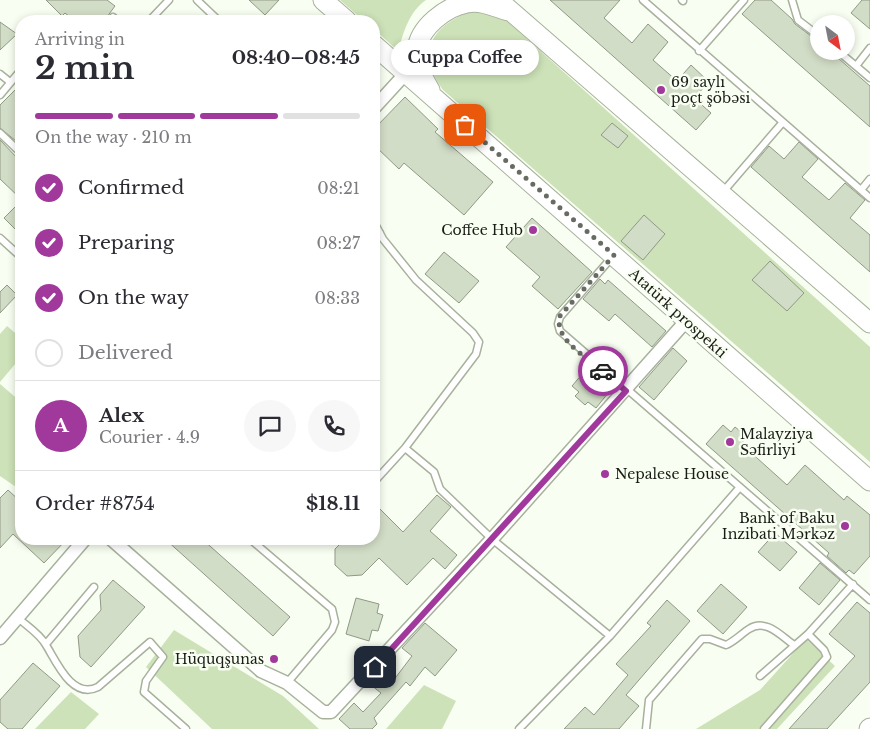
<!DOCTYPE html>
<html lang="en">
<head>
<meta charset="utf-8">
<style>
	body { margin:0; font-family:"Libre Baskerville",serif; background:#f7f7f7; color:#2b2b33; height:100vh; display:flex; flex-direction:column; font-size:19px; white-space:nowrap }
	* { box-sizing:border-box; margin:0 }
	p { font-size:16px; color:#7c7c81 }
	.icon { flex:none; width:28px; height:28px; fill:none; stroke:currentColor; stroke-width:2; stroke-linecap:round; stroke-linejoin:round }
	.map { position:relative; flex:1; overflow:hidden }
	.sheet { position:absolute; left:15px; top:15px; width:365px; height:530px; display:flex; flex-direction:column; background:#fff; border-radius:20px; box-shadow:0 2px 8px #0003 }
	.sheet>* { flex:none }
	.needle { width:32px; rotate:148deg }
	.tools { position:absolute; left:810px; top:15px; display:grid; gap:10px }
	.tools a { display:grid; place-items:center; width:45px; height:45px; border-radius:50%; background:#fff; box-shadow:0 2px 8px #0003; font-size:25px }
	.pin { position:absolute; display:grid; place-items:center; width:42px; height:42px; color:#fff; margin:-21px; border-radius:10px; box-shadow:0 2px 8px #0006 }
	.courier { position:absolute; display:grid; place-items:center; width:50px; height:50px; margin:-25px; border:4px solid #a1399c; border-radius:50%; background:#fff; color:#222; box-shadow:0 1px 6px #0007 }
	.bubble { position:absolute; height:35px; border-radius:18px; background:#fff; box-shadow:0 2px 8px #0003; font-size:16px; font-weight:700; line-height:35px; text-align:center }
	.head em { font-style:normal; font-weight:700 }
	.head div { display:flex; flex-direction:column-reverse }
	.head { display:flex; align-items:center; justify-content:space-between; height:85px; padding:0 20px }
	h1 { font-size:32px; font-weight:700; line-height:38px }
	.bar { display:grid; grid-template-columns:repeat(4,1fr); gap:8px 5px; align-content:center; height:60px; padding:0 20px }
	.bar i { height:6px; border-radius:4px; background:#e1e1e2 }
	.bar .selected { background:#a1399c }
	.bar p { grid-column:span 4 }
	.line { display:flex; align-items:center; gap:12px; padding:0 20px; border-top:1px solid #e1e1e2 }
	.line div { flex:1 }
	.round { display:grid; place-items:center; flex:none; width:52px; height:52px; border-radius:26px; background:#f7f7f7 }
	ol { padding:0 20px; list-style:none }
	li { display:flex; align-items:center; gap:15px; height:55px }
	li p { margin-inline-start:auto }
	li .icon { padding:5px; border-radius:50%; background:#a1399c; color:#fff; stroke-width:4 }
	li:last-child { color:#7c7c81 }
	li i { width:28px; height:28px; border:2px solid #e1e1e2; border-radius:50% }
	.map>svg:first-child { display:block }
</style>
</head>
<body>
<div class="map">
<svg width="870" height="729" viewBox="0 0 870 729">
	<rect width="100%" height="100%" fill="#f8fef1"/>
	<path fill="#cde2b8" d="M340 0H426C409 12 404 31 398 51L374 29V21H364Z
		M470 12 490 14 508 22 870 347V462L443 90C439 84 434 77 432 70 421 39 445 21 470 12Z
		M7 326 21 338V357L0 382V334Z
		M0 384 21 402V480L16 487 0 476Z
		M174 630 283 696 319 729H212L146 667Z
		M806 639 835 666 777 729H696L760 690Z
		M424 685 456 701 442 729H386Z
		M71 692 99 714 85 729H35Z"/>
	<path fill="#d2ddc7" stroke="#8f9985" d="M46 0H107L115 6 104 21H75L65 13 62 16Z
		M249 0H279L265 15Z
		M550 0H620L604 18 632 43 648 24 668 42 653 60 677 81 691 65 709 82 694 98 711 113 696 130Z
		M755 0H771L792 19 795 24 819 42V51H830L870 86V127L742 14Z
		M862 0H870V29L851 13Z
		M0 22 17 34 0 50Z
		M21 84V136L16 141 0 128V105Z
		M405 97 438 129 435 132 493 182 464 215 404 163 399 169 374 145V129Z
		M612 123 628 136 618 148 601 135Z
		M0 140 21 162V199L0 179Z
		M799 142 818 159 802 177 829 200 845 183 865 200 850 218 870 235V272L751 167 769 146 784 159Z
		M21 201V235L4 218Z
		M644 215 665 234 643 260 621 241Z
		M532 218 592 272 558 309 532 286 540 277 506 247Z
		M444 252 479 281 459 303 425 274Z
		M770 261 804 293 787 311 752 280Z
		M600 279 605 284 608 280 666 331 652 347 615 314 609 321 583 299Z
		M7 285 17 295 0 313V292Z
		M673 348 687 361 654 400 639 387Z
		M589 366 613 387 596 408 588 402 585 405 575 396 579 392 572 386Z
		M723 425 731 432 735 427 745 435 741 440 749 446 747 449 787 485 805 465 844 500 847 496 870 515V556L854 574 849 570 846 573 827 556 829 553 706 444Z
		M8 490 21 502V539H67L44 563 13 534 0 548V498Z
		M437 495 451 507 430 531 457 555 445 569 433 558 407 585 379 558 362 575 347 576 335 565V549L345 539H374V503L403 532Z
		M775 533 797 552 780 571 758 552Z
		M165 539H202L290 617 273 636Z
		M820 563 840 580 819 605 799 588Z
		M113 580 145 607 91 667 80 657 78 636 101 610 100 595Z
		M721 584 747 607 723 634 697 611Z
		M356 598 379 604 377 613 383 615 378 631 372 630 369 641 346 634Z
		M667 600 690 621 626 695 639 706 619 729H564L585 707 594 715 628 675 616 664 651 626 647 623Z
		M857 602 870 613V682L827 729H789L855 656 829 634Z
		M425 623 457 650 435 676 425 667 410 686 406 682 374 718 377 724 372 729H350L339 719 354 703 363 712 381 693 371 685 386 668 396 677 412 656 402 648Z
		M33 663 60 686 22 729H8L0 722V700Z"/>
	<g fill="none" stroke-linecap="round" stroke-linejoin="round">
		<g stroke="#a7b19c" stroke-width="9">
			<path id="service" d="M197 0 219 21
				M643 0 870 198
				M682 0 683 1
				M792 0 798 20 819 36
				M113 17 118 21
				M149 21 169 0
				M699 51 744 0
				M838 51 870 78
				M856 66 870 48
				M0 74 10 82
				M0 95 21 70
				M0 133 21 153
				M861 190 870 179
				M722 193 783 122
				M374 222 383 239 416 280 473 333 479 342 476 354 405 448 374 482
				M0 238 21 257
				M374 240 380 233
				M613 256 560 317 558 324 560 331 870 600
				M405 448 434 472 440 489 492 539 610 636
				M250 539 332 609 335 622 332 630 287 683
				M18 618C27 626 40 634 46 645 56 661 72 700 98 687L150 642 163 657 146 681 144 692 186 729
				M46 644 94 587
				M760 676 808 634 853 584
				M519 729 610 636 740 487
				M646 729 649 700 702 639H710L726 645C735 641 741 634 749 629 766 618 781 636 794 645
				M764 729 827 657 824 650 808 634"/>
		</g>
		<g stroke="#a7b19c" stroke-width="15">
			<path id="minor" d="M374 108 406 73
				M111 539 261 671 287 683 323 712H331L492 539 687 320
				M0 638 85 539"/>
		</g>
		<g stroke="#a7b19c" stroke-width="21">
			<path id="secondary" d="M323 0 347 21
				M498 0 870 323
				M374 45 870 481
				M430 90C423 78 415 65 417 50 419 27 446 7 467 3 481 0 495 7 508 11
				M869 729 870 728"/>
		</g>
		<use href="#service" stroke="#fff" stroke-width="6"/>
		<use href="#minor" stroke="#fff" stroke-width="12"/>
		<use href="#secondary" stroke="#fff" stroke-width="19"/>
	</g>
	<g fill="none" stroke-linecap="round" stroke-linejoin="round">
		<path stroke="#676b62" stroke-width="5" stroke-dasharray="0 9" d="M465 125 614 255 560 316C553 339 588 358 603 371"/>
		<path stroke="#a1399c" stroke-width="6" d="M375 667 626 391 603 371"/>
	</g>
	<g fill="#a1399c" stroke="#f8fef1" stroke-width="2">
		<circle cx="661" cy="90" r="5"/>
		<circle cx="533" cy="230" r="5"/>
		<circle cx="730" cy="442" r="5"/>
		<circle cx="605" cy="474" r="5"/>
		<circle cx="845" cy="526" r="5"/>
		<circle cx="274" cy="659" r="5"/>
	</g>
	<g text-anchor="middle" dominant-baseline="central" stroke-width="5" stroke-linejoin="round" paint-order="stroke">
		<g font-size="14" fill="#191c15" stroke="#f8fef1" text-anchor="start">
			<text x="671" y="82">69 saylı<tspan x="671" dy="16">poçt şöbəsi</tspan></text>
			<text x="523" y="230" text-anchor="end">Coffee Hub</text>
			<text x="740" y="434">Malayziya<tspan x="740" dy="16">Səfirliyi</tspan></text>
			<text x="615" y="474">Nepalese House</text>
			<text x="835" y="518" text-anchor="end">Bank of Baku<tspan x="835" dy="16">Inzibati Mərkəz</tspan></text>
			<text x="264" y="659" text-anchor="end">Hüquqşunas</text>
		</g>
		<g font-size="14" fill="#191c15" stroke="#f8fef1">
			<text transform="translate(678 313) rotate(42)">Atatürk prospekti</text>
		</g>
	</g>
</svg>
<div class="tools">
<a><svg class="needle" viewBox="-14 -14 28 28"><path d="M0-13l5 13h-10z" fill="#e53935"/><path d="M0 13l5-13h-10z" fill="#7c7c81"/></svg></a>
</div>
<div class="pin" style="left:465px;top:125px;background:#ea580c"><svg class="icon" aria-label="bag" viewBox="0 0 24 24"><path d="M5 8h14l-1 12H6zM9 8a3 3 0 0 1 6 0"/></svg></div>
<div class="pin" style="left:375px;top:667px;background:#1f2937"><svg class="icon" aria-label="home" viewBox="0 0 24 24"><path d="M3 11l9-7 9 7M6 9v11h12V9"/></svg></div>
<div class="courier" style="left:603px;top:371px"><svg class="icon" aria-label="car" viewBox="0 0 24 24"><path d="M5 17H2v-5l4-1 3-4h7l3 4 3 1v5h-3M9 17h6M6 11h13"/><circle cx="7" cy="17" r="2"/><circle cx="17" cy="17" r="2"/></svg></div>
<div class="bubble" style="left:391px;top:40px;width:148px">Cuppa Coffee</div>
<section class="sheet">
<div class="head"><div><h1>2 min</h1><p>Arriving in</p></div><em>08:40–08:45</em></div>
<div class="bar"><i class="selected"></i><i class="selected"></i><i class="selected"></i><i></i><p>On the way · 210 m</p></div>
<ol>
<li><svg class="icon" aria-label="check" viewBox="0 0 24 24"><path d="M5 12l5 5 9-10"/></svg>Confirmed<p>08:21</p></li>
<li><svg class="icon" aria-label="check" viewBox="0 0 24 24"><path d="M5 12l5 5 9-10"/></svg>Preparing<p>08:27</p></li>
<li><svg class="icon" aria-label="check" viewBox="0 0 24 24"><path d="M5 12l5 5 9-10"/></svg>On the way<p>08:33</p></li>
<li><i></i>Delivered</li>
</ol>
<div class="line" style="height:90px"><b class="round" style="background:#a1399c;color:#fff">A</b><div><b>Alex</b><p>Courier · 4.9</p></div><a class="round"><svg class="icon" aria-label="chat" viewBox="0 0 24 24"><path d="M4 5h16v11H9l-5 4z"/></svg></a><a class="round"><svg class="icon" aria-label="phone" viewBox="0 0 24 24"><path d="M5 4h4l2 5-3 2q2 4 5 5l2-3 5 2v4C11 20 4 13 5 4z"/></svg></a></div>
<div class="line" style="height:65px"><div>Order #8754</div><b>$18.11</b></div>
</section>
</div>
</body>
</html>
